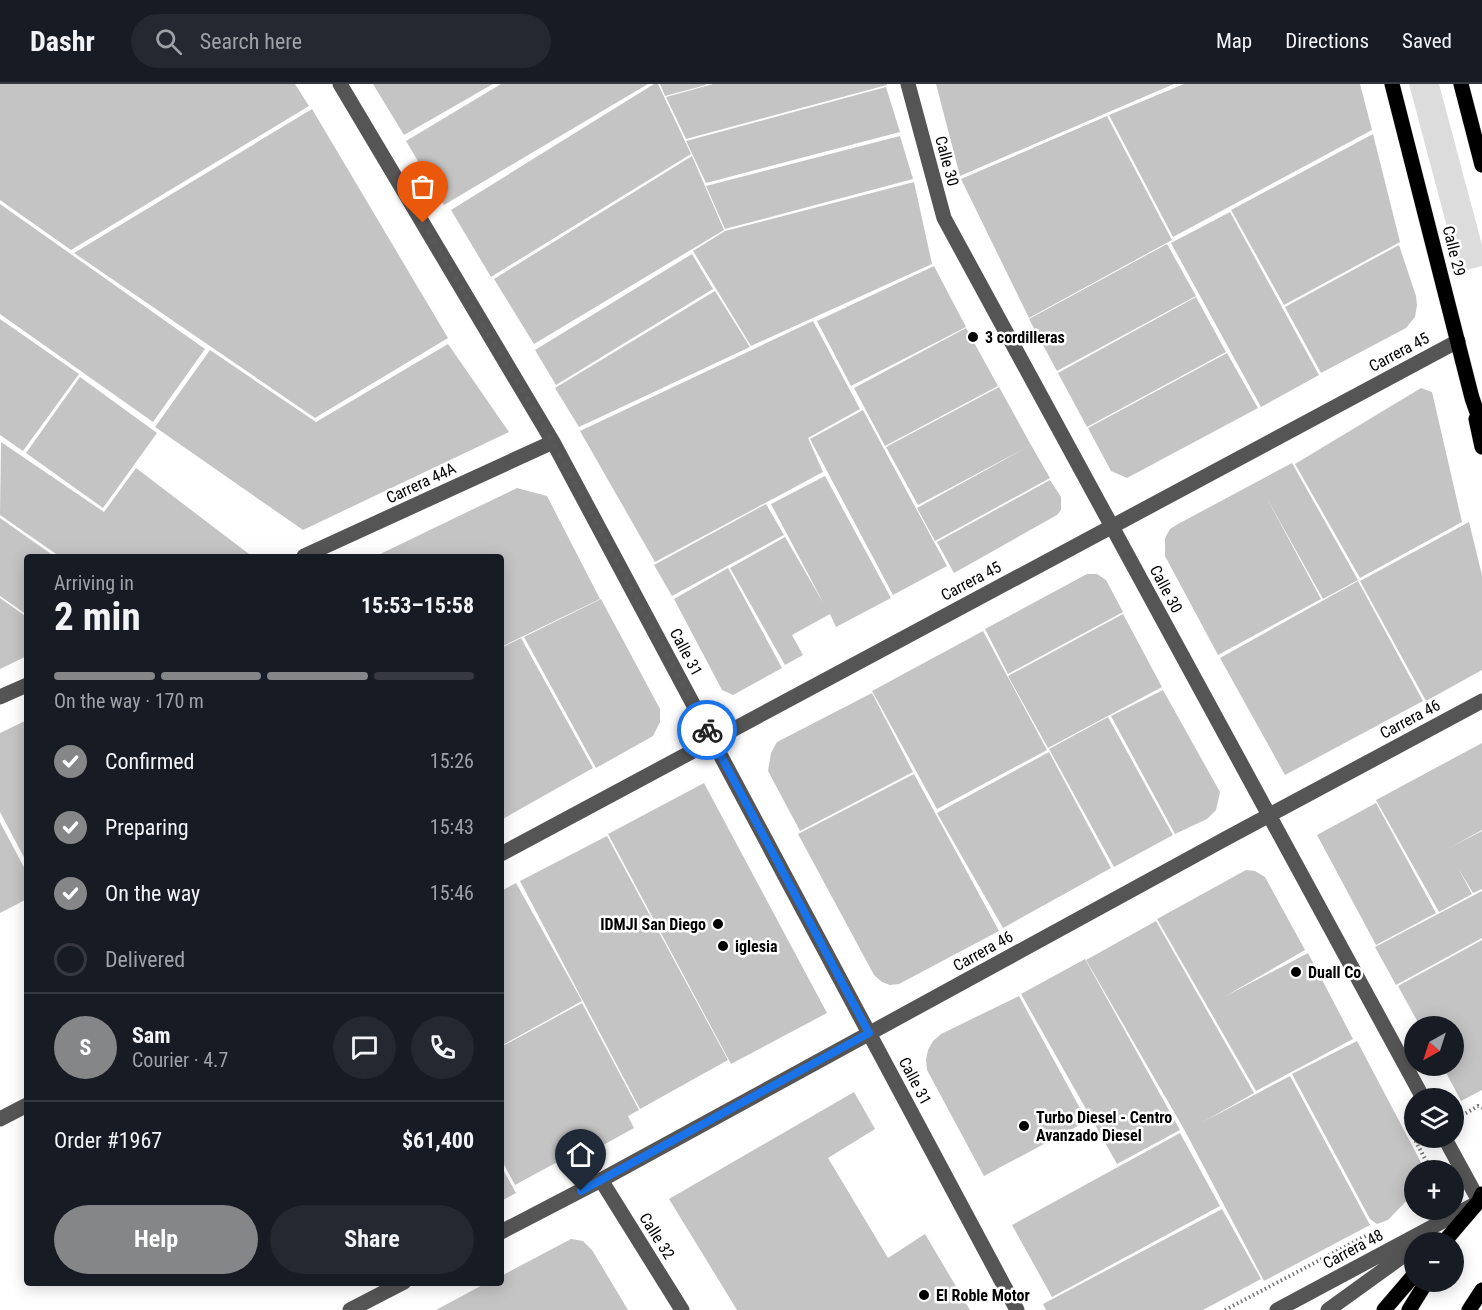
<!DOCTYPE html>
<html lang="en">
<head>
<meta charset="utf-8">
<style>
	body { margin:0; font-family:"Roboto Condensed",sans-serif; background:#242831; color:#f1f3f6; height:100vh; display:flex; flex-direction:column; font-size:22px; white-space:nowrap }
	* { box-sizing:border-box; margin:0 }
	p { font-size:20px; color:#9ea1a6 }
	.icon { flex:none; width:33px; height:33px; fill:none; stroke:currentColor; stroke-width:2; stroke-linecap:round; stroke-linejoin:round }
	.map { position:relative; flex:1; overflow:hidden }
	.details { position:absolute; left:24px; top:470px; width:480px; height:732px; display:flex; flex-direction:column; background:#171b24; border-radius:6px; box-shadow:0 3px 15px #0003 }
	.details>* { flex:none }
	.needle { width:39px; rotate:219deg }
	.fabs { position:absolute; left:1404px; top:932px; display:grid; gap:12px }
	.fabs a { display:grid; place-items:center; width:60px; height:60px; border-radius:50%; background:#171b24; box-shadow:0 3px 15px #0003; font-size:30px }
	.pin { position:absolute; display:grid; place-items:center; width:51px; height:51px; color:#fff; margin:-62px -26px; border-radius:50% 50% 50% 0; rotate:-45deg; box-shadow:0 0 6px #0007 }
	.pin .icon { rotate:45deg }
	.courier { position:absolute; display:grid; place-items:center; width:60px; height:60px; margin:-30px; border:4px solid #1a73e8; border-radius:50%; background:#fff; color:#222; box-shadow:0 2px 8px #0007 }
	.head em { font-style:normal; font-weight:700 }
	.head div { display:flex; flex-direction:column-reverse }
	.head { display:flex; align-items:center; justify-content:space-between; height:102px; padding:0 30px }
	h1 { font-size:39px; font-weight:700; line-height:45px }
	.bar { display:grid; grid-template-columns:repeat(4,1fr); gap:9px 6px; align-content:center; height:72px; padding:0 30px }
	.bar i { height:8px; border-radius:4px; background:#363941 }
	.bar .current { background:#858687 }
	.bar p { grid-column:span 4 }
	.line { display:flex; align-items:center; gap:15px; padding:0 30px; border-top:2px solid #363941 }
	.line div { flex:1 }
	.round { display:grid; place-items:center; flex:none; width:63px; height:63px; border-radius:32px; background:#242831 }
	ol { padding:0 30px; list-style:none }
	li { display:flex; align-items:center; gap:18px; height:66px }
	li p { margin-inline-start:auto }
	li .icon { padding:6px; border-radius:50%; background:#858687; color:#fff; stroke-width:4 }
	li:last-child { color:#9ea1a6 }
	li i { width:33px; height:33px; border:3px solid #363941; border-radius:50% }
	.primary-button { display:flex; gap:12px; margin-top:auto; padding:12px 30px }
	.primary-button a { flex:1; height:69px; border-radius:36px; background:#858687; color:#fff; font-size:24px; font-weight:700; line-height:69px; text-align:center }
	.primary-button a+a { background:#242831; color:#f1f3f6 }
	header { display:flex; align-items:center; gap:36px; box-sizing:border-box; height:84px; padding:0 30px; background:#171b24; border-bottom:2px solid #363941 }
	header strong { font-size:28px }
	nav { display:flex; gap:33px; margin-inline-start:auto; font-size:21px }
	.search { width:420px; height:54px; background:#242831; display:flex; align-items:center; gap:15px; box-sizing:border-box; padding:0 21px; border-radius:33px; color:#9ea1a6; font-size:22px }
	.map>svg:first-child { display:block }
</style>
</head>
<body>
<header>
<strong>Dashr</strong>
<div class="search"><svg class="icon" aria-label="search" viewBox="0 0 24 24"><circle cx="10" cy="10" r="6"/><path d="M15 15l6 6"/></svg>Search here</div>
<nav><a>Map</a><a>Directions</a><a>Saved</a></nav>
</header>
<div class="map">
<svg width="1482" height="1226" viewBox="0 0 1482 1226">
	<rect width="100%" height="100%" fill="#fff"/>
	<path fill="#dcdcdc" d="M1409 0H1439L1482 161V182L1459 188Z"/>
	<path fill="#c4c4c4" d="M0 0H295L309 22 71 166 0 116Z
		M373 0H493L404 51Z
		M501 0H648L444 121 406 57Z
		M654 0H658L691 70 491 193 451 126Z
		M660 0H706V1L665 12Z
		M713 0H887V1L686 55 666 13Z
		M936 0H1174L960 92Z
		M1184 0H1360L1372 46 1173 153 1109 31Z
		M886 3 900 48 706 99 686 57Z
		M312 25 448 254 315 334 74 169Z
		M1107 32 1172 156 1029 234 961 95Z
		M1373 50 1400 158 1284 221 1231 126Z
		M900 52 913 95 725 145 706 102Z
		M692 72 724 146 534 260 494 195Z
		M914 98 932 180 751 262 693 167 725 147Z
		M0 120 205 265 153 338 0 230Z
		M1230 128 1319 291 1261 323 1171 159Z
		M1167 160 1196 212 1057 287 1029 235Z
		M1399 161 1416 212 1417 221 1415 233 1406 244 1321 289 1285 223Z
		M692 170 713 205 556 301 535 266Z
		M934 182 966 243 851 302 817 237Z
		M715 207 750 263 579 343 555 304Z
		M1196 213 1226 268 1087 343 1058 289Z
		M0 235 79 290 23 367 0 351Z
		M813 237 860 325 808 354 823 388 655 478 580 347Z
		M966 244 998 302 885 362 854 304Z
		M448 260 509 348 303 446 155 343 210 266 316 338Z
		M1227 269 1258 324 1127 394 1111 387 1088 344Z
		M80 293 157 349 103 424 26 369Z
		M999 303 1031 361 918 421 886 363Z
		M1421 304 1432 308 1462 438 1360 494 1295 380Z
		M863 326 947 482 893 511 810 355Z
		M1 358 104 428 136 384 249 470 244 472H59L0 431Z
		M1031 361 1050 394 935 457 917 424Z
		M1292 379 1358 496 1323 515 1265 411 1321 515 1218 571 1165 472V454L1170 445 1178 440Z
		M825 392 891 514 836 543 830 530 792 551 803 571 785 581 730 484 785 453 824 520 771 420Z
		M1050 396 1061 413V426L1057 431 954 489 937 458Z
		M517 404 547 412 600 515 501 563V472H376Z
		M766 420 784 451 672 512 654 481Z
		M0 434 54 472H27V531L0 512Z
		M1469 438 1482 491V586L1426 617 1360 497Z
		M728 484 782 584 733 611 722 606 674 515Z
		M1087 490H1097L1106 496 1123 528 1008 590 985 545Z
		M1358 497 1423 617 1285 691 1220 574Z
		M0 514 27 533V572L0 585Z
		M601 515 660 625V638L653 652 596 684 524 553Z
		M1123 530 1162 603 1048 664 1008 592Z
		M983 547 1047 666 937 725 872 607Z
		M521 554 593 684 501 736V564Z
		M1163 606 1220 708 1216 726 1207 735 1175 750 1111 632Z
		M872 609 913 688 800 747 768 687 771 669 777 658Z
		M1108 633 1173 751 1114 783 1049 665Z
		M27 636V779L0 728V649Z
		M1482 659V746L1449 764 1482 747V805L1473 809 1458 784 1472 810 1439 828 1376 716Z
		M1049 668 1111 784 1003 844 937 729Z
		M914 690 999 847 899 900 890 901 882 898 874 891 798 750Z
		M704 699 827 929 731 980 608 750Z
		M1376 719 1436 829 1376 861 1317 751Z
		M0 738 27 789V815L0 829Z
		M607 752 728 976 640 1025 583 917 585 916 583 917 520 797Z
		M1246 786 1255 787 1265 793 1305 866 1224 913 1308 869 1353 955 1256 1007 1157 835Z
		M516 799 582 917 501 962V807Z
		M1482 807V854L1396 901 1375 863Z
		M1156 837 1254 1009 1203 1038 1290 992 1370 1141 1264 1197 1185 1047 1086 876Z
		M1482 856V1006L1461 1017 1442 981H1454V942H1420L1398 902Z
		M1085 875 1180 1046 1117 1080 1021 910Z
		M1019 912 1087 1037 984 1092 927 986 926 976 928 966 933 957 941 950Z
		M582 919 639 1026 628 1032 634 1044 576 1076 572 1070 515 1101 501 1075V963Z
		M1357 957 1425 1086H1414V1109L1388 1136 1377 1140 1370 1135 1292 990Z
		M854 1008 875 1045 828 1074 888 1174 925 1150 970 1226H737L669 1115Z
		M1180 1049 1220 1122 1052 1213 1012 1141Z
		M501 1082 516 1109 501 1117Z
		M1222 1125 1261 1195 1203 1226H1046L1043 1220Z
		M571 1155 583 1157 592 1166 628 1226H436L488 1198H501V1192Z"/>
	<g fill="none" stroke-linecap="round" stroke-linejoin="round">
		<g stroke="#dbdbdb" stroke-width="16">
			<path id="major" d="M1392 0 1472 314 1482 343
				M1461 0 1482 81
				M1476 335 1482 363
				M1444 1158 1479 1117 1482 1110
				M1384 1226 1414 1191
				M1409 1226 1427 1197
				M1469 1226 1482 1206"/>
		</g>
		<path stroke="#777" stroke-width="4" stroke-dasharray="1.5 3" stroke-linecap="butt" d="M1454 1036 1478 1022 1482 1024
			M1425 1053 1416 1058 1431 1086
			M1225 1226 1377 1146"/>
		<path stroke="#555" stroke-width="15" d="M340 0 553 358 1017 1226
			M908 0 944 134 1423 1014
			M304 472 553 358
			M0 613 27 601
			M501 770 1458 257
			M0 1035 27 1021
			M1444 1053 1479 1117
			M601 1096 682 1226
			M501 1148 601 1096 1225 755 1482 617
			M350 1226 404 1198
			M1277 1226 1477 1119
			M1328 1226 1414 1164"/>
		<use href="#major" stroke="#000" stroke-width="15"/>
	</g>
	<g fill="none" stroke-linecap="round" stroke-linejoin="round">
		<path stroke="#595959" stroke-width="6" stroke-dasharray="0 10.8" d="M423 139 553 358 707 646"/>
		<path stroke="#1a73e8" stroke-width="8" d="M581 1107 869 949 707 646"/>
	</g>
	<g fill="#000" stroke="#fff" stroke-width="2">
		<circle cx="973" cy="253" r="6"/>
		<circle cx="718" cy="840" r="6"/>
		<circle cx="723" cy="862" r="6"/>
		<circle cx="1296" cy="888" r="6"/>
		<circle cx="1024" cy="1042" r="6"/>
		<circle cx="924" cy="1211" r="6"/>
	</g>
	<g text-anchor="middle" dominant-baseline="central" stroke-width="5" stroke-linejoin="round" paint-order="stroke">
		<g font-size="16" fill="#000" stroke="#fff">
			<text transform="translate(947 77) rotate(75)">Calle 30</text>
			<text transform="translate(1454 167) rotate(76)">Calle 29</text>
			<text transform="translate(1399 268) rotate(-28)">Carrera 45</text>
			<text transform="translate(421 399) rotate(-25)">Carrera 44A</text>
			<text transform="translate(971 497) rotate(-28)">Carrera 45</text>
			<text transform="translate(1166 505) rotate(62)">Calle 30</text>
			<text transform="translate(686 568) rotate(62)">Calle 31</text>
			<text transform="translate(1410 635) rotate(-28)">Carrera 46</text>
			<text transform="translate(983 867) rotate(-29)">Carrera 46</text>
			<text transform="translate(915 997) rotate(62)">Calle 31</text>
			<text transform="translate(657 1152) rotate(58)">Calle 32</text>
			<text transform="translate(1353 1165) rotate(-28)">Carrera 48</text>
		</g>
		<g font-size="16" font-weight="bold" fill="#000" stroke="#fff" text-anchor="start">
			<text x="985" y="253">3 cordilleras</text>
			<text x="706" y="840" text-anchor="end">IDMJI San Diego</text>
			<text x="735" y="862">iglesia</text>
			<text x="1308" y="888">Duall Co</text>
			<text x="1036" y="1033">Turbo Diesel - Centro<tspan x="1036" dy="18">Avanzado Diesel</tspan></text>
			<text x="936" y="1211">El Roble Motor</text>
		</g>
	</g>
</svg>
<div class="fabs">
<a><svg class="needle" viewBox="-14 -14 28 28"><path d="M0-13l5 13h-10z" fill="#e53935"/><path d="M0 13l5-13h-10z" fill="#9ea1a6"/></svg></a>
<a><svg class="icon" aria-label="layers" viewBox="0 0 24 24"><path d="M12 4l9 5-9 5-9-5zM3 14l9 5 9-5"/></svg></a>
<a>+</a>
<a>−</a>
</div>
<div class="pin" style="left:423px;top:139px;background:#ea580c"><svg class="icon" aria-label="bag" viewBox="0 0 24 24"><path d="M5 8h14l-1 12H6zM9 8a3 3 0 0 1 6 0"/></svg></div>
<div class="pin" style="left:581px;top:1107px;background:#1f2937"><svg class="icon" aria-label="home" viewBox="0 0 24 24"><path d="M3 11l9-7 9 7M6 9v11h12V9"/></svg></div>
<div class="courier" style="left:707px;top:646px"><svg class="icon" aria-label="bike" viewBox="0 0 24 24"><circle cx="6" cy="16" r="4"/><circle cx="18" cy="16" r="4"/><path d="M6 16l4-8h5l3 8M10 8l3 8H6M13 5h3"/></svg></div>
<section class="details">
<div class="head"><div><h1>2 min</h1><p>Arriving in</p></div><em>15:53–15:58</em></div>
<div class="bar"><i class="current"></i><i class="current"></i><i class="current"></i><i></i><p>On the way · 170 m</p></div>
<ol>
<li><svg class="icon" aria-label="check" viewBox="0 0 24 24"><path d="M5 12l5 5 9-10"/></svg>Confirmed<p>15:26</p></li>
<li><svg class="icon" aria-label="check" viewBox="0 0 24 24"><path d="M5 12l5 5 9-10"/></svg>Preparing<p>15:43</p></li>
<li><svg class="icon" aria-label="check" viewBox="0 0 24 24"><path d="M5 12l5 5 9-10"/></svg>On the way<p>15:46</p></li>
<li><i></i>Delivered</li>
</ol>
<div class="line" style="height:108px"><b class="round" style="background:#858687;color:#fff">S</b><div><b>Sam</b><p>Courier · 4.7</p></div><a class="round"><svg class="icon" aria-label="chat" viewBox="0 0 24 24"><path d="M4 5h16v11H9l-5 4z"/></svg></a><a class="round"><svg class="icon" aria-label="phone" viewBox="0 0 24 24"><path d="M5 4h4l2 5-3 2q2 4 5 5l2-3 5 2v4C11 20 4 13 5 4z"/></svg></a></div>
<div class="line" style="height:78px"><div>Order #1967</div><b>$61,400</b></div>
<div class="primary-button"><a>Help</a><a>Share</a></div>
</section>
</div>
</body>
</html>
